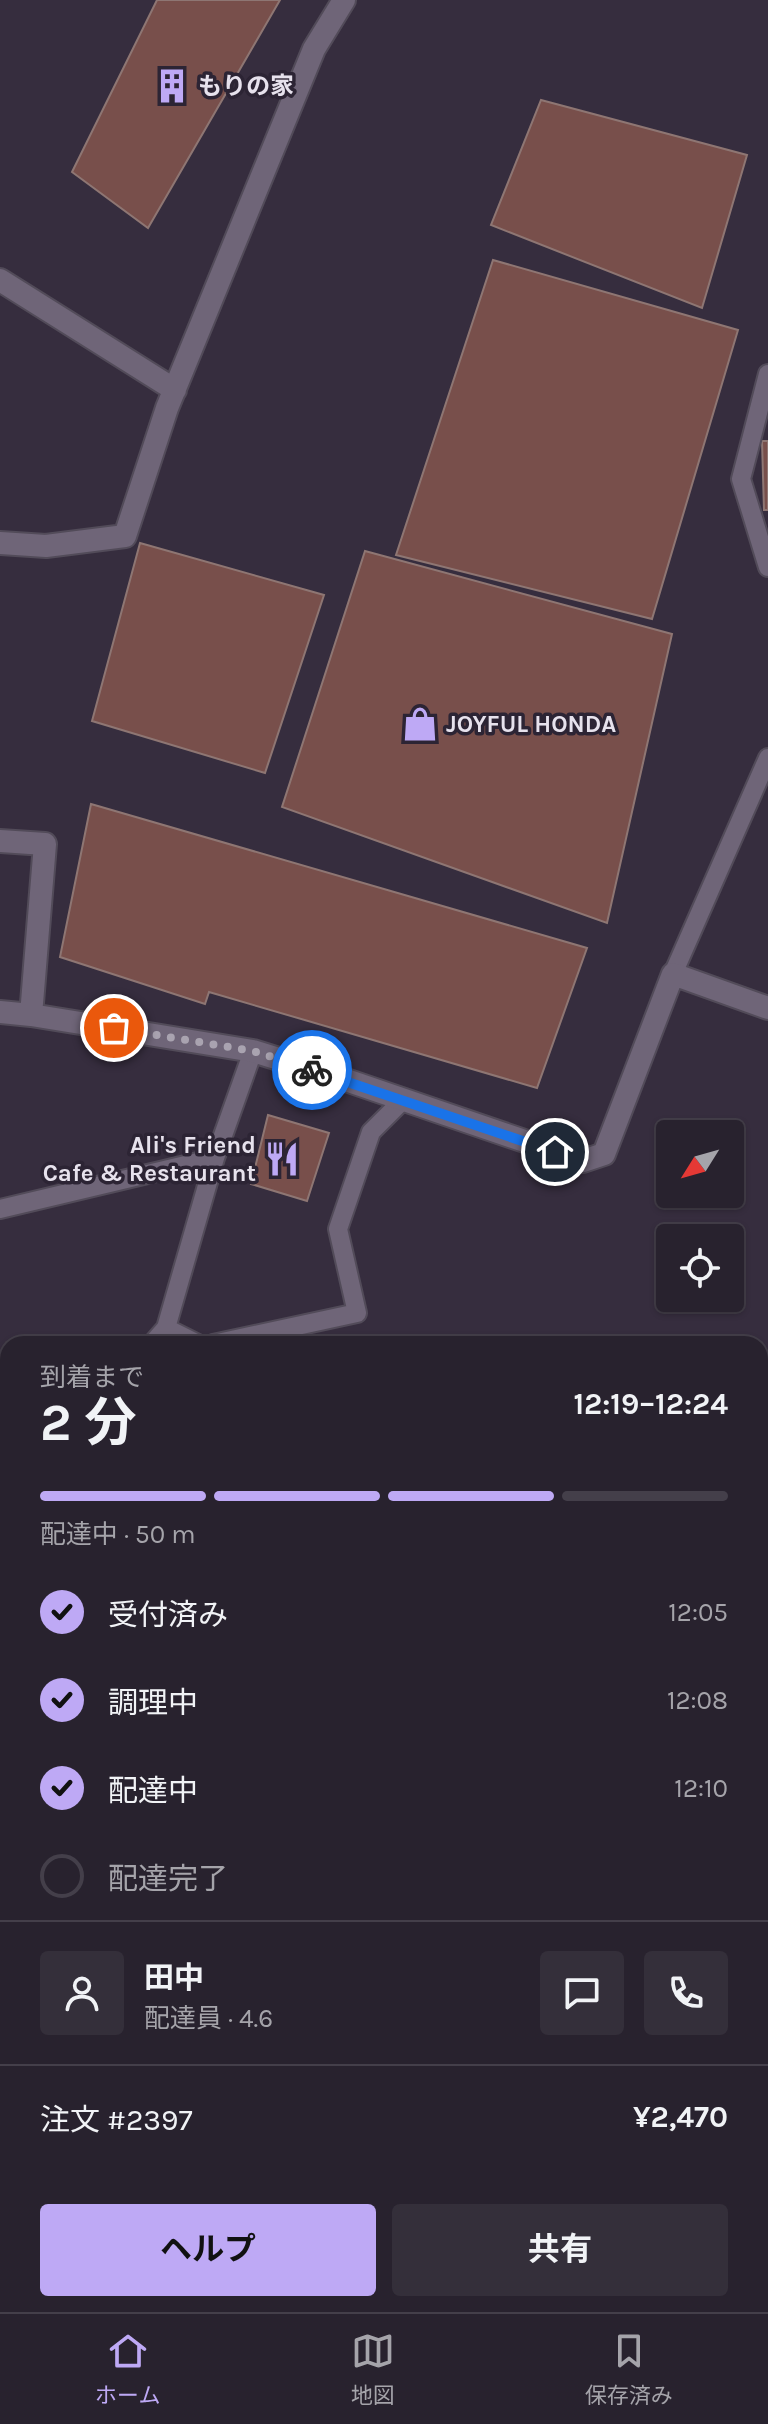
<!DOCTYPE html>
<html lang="ja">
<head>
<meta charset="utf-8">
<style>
	body { margin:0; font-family:Karla,"Noto Sans JP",sans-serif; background:#342f3a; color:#f1f3f6; height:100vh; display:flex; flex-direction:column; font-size:30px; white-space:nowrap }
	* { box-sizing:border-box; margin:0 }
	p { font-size:26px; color:#a5a4aa }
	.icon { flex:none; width:44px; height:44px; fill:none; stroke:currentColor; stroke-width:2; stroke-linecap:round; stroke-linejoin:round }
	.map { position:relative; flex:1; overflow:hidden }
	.side { position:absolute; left:0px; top:1336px; width:768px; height:976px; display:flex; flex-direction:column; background:#28222e; border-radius:24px 24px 0 0; box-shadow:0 2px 6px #0004,0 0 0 2px #443f4a }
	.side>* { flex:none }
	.needle { width:52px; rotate:233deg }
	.controls { position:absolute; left:656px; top:1120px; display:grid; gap:16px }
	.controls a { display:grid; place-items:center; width:88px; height:88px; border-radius:8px; background:#28222e; box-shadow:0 2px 6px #0004,0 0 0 2px #443f4a; font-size:40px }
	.pin { position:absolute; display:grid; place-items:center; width:68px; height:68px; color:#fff; margin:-34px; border:4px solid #fff; border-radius:50%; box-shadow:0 2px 8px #0007 }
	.courier { position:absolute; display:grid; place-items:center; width:80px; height:80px; margin:-40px; border:6px solid #1a73e8; border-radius:50%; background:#fff; color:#222; box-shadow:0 2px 10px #0007 }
	.headline em { font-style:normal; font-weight:700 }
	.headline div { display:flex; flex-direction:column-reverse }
	.headline { display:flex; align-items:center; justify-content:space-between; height:136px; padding:0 40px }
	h1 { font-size:52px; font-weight:700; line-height:60px }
	.bar { display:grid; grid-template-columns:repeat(4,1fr); gap:12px 8px; align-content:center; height:96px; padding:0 40px }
	.bar i { height:10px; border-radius:6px; background:#443f4a }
	.bar .current { background:#bea9f5 }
	.bar p { grid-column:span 4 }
	.line { display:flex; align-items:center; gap:20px; padding:0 40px; border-top:2px solid #443f4a }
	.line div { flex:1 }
	.round { display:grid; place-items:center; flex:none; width:84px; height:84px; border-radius:8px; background:#342f3a }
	ol { padding:0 40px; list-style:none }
	li { display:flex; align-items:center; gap:24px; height:88px }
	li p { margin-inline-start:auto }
	li .icon { padding:8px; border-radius:50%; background:#bea9f5; color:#111; stroke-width:4 }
	li:last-child { color:#a5a4aa }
	li i { width:44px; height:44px; border:4px solid #443f4a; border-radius:50% }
	.button { display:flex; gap:16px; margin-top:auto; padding:16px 40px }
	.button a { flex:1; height:92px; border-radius:8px; background:#bea9f5; color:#111; font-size:32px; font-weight:700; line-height:92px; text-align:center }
	.button a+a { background:#342f3a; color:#f1f3f6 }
	.tab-bar { display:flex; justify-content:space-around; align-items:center; height:112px; border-top:2px solid #443f4a; background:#28222e; font-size:22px; color:#a5a4aa }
	.tab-bar a { display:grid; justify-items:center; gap:4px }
	.tab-bar .current { color:#bea9f5 }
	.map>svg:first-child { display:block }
</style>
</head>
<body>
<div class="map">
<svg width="768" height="2312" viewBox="0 0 768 2312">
	<rect width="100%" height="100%" fill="#362d3e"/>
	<path fill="#784f4b" stroke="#8e7673" stroke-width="2" d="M157 0H280L148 228 72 172Z
		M541 100 747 155 702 308 491 225Z
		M493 260 738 330 652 619 396 555Z
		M762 441H768V510H764Z
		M140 543 324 595 265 773 92 721Z
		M365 551 672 634 607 923 282 807Z
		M91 804 587 948 537 1088 209 992 205 1004 60 957Z
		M268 1115 329 1133 307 1201 251 1184Z
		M760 1720 768 1727V1750L760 1752Z
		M8 1941V2095H7L0 2062V1943Z
		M199 2304H236L205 2312H201Z"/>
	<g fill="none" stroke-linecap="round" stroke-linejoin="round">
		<g stroke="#524b59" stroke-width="22">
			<path id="service" d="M768 374 741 479 768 567
				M673 974 768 758
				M0 1209 215 1158 253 1051
				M166 1328 198 1344
				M152 1344 166 1328 215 1158
				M213 1344 357 1313 338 1229 371 1132 403 1100
				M0 1397 8 1395
				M0 1574 8 1608"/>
		</g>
		<g stroke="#524b59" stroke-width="26">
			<path id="minor" d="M0 280 175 390
				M0 543 46 546 125 536 167 408 314 49 344 0
				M0 841 45 844 31 1015
				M0 1012 31 1015 253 1051 346 1080 583 1161 604 1154 673 974 768 1008
				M429 2304 431 2312
				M296 2312 330 2304"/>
		</g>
		<g stroke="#524b59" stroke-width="26">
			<path id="trunk" d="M760 1604 768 1603
				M0 1748 8 1746"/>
		</g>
		<use href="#service" stroke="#6f6578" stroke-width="18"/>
		<use href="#minor" stroke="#6f6578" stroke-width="22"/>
		<use href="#trunk" stroke="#bb955b" stroke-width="22"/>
	</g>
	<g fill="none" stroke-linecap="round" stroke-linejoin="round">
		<path stroke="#a9a3b0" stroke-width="8" stroke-dasharray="0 14.4" d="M114 1028 253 1051 312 1070"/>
		<path stroke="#1a73e8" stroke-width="10" d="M312 1070 555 1152"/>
	</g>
	<defs>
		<g id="building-bare" transform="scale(2.76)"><path d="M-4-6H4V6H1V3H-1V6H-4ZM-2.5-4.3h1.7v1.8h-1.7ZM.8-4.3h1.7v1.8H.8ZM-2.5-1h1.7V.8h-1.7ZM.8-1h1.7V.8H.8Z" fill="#bea9f5" stroke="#2c2434" stroke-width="2.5" paint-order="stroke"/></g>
		<g id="shop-bare" transform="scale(2.76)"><path d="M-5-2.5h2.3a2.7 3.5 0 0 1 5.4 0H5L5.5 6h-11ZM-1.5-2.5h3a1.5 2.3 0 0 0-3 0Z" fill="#bea9f5" stroke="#2c2434" stroke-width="2.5" paint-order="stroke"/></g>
		<g id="restaurant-bare" transform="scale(2.76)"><path d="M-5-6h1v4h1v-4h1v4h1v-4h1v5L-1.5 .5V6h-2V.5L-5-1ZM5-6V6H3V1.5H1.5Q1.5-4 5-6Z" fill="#bea9f5" stroke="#2c2434" stroke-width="2.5" paint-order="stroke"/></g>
	</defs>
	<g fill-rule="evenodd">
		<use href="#building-bare" x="172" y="86"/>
		<use href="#shop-bare" x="420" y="724"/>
		<use href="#restaurant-bare" x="282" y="1159"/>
	</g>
	<g text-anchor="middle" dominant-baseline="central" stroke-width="7" stroke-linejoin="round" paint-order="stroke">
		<g font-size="24" font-weight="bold" fill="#e7e2ed" stroke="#2c2434" text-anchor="start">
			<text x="198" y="86">もりの家</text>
			<text x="446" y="724">JOYFUL HONDA</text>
			<text x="256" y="1145" text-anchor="end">Ali's Friend<tspan x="256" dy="28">Cafe &amp; Restaurant</tspan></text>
		</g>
	</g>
</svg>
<div class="controls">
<a><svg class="needle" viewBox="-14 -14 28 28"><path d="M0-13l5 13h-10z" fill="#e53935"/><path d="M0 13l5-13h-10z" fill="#a5a4aa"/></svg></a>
<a><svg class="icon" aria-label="locate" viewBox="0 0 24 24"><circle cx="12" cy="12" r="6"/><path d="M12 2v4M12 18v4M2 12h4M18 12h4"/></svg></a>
</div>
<div class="pin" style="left:114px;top:1028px;background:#ea580c"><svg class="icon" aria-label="bag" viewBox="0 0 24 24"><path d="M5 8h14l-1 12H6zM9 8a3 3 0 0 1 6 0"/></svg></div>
<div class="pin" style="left:555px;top:1152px;background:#1f2937"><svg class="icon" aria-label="home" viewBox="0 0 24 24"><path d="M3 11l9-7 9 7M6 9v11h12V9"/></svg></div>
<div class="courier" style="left:312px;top:1070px"><svg class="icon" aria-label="bike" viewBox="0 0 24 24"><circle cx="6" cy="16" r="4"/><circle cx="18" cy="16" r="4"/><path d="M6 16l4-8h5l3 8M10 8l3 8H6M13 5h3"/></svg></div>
<section class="side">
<div class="headline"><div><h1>2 分</h1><p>到着まで</p></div><em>12:19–12:24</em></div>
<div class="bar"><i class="current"></i><i class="current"></i><i class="current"></i><i></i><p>配達中 · 50 m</p></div>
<ol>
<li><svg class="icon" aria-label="check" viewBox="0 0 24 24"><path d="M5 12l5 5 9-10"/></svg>受付済み<p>12:05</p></li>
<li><svg class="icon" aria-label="check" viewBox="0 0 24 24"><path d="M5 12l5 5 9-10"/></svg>調理中<p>12:08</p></li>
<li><svg class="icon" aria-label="check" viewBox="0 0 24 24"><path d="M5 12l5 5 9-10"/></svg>配達中<p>12:10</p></li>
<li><i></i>配達完了</li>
</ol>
<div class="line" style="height:144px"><a class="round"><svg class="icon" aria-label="person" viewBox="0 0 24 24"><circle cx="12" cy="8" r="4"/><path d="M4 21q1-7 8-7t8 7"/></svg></a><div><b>田中</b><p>配達員 · 4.6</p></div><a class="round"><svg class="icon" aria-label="chat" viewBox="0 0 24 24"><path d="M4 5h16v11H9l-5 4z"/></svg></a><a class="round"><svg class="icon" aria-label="phone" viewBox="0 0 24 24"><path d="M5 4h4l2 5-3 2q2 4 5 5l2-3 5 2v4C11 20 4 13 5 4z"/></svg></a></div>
<div class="line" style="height:104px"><div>注文 #2397</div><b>¥2,470</b></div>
<div class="button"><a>ヘルプ</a><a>共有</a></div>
</section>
</div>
<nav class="tab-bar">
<a class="current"><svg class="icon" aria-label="home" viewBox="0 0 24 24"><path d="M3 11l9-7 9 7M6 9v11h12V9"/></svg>ホーム</a>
<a><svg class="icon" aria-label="map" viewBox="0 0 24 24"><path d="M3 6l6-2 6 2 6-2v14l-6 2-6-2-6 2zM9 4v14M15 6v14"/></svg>地図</a>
<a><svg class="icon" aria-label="saved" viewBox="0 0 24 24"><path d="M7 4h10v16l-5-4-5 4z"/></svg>保存済み</a>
</nav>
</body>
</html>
